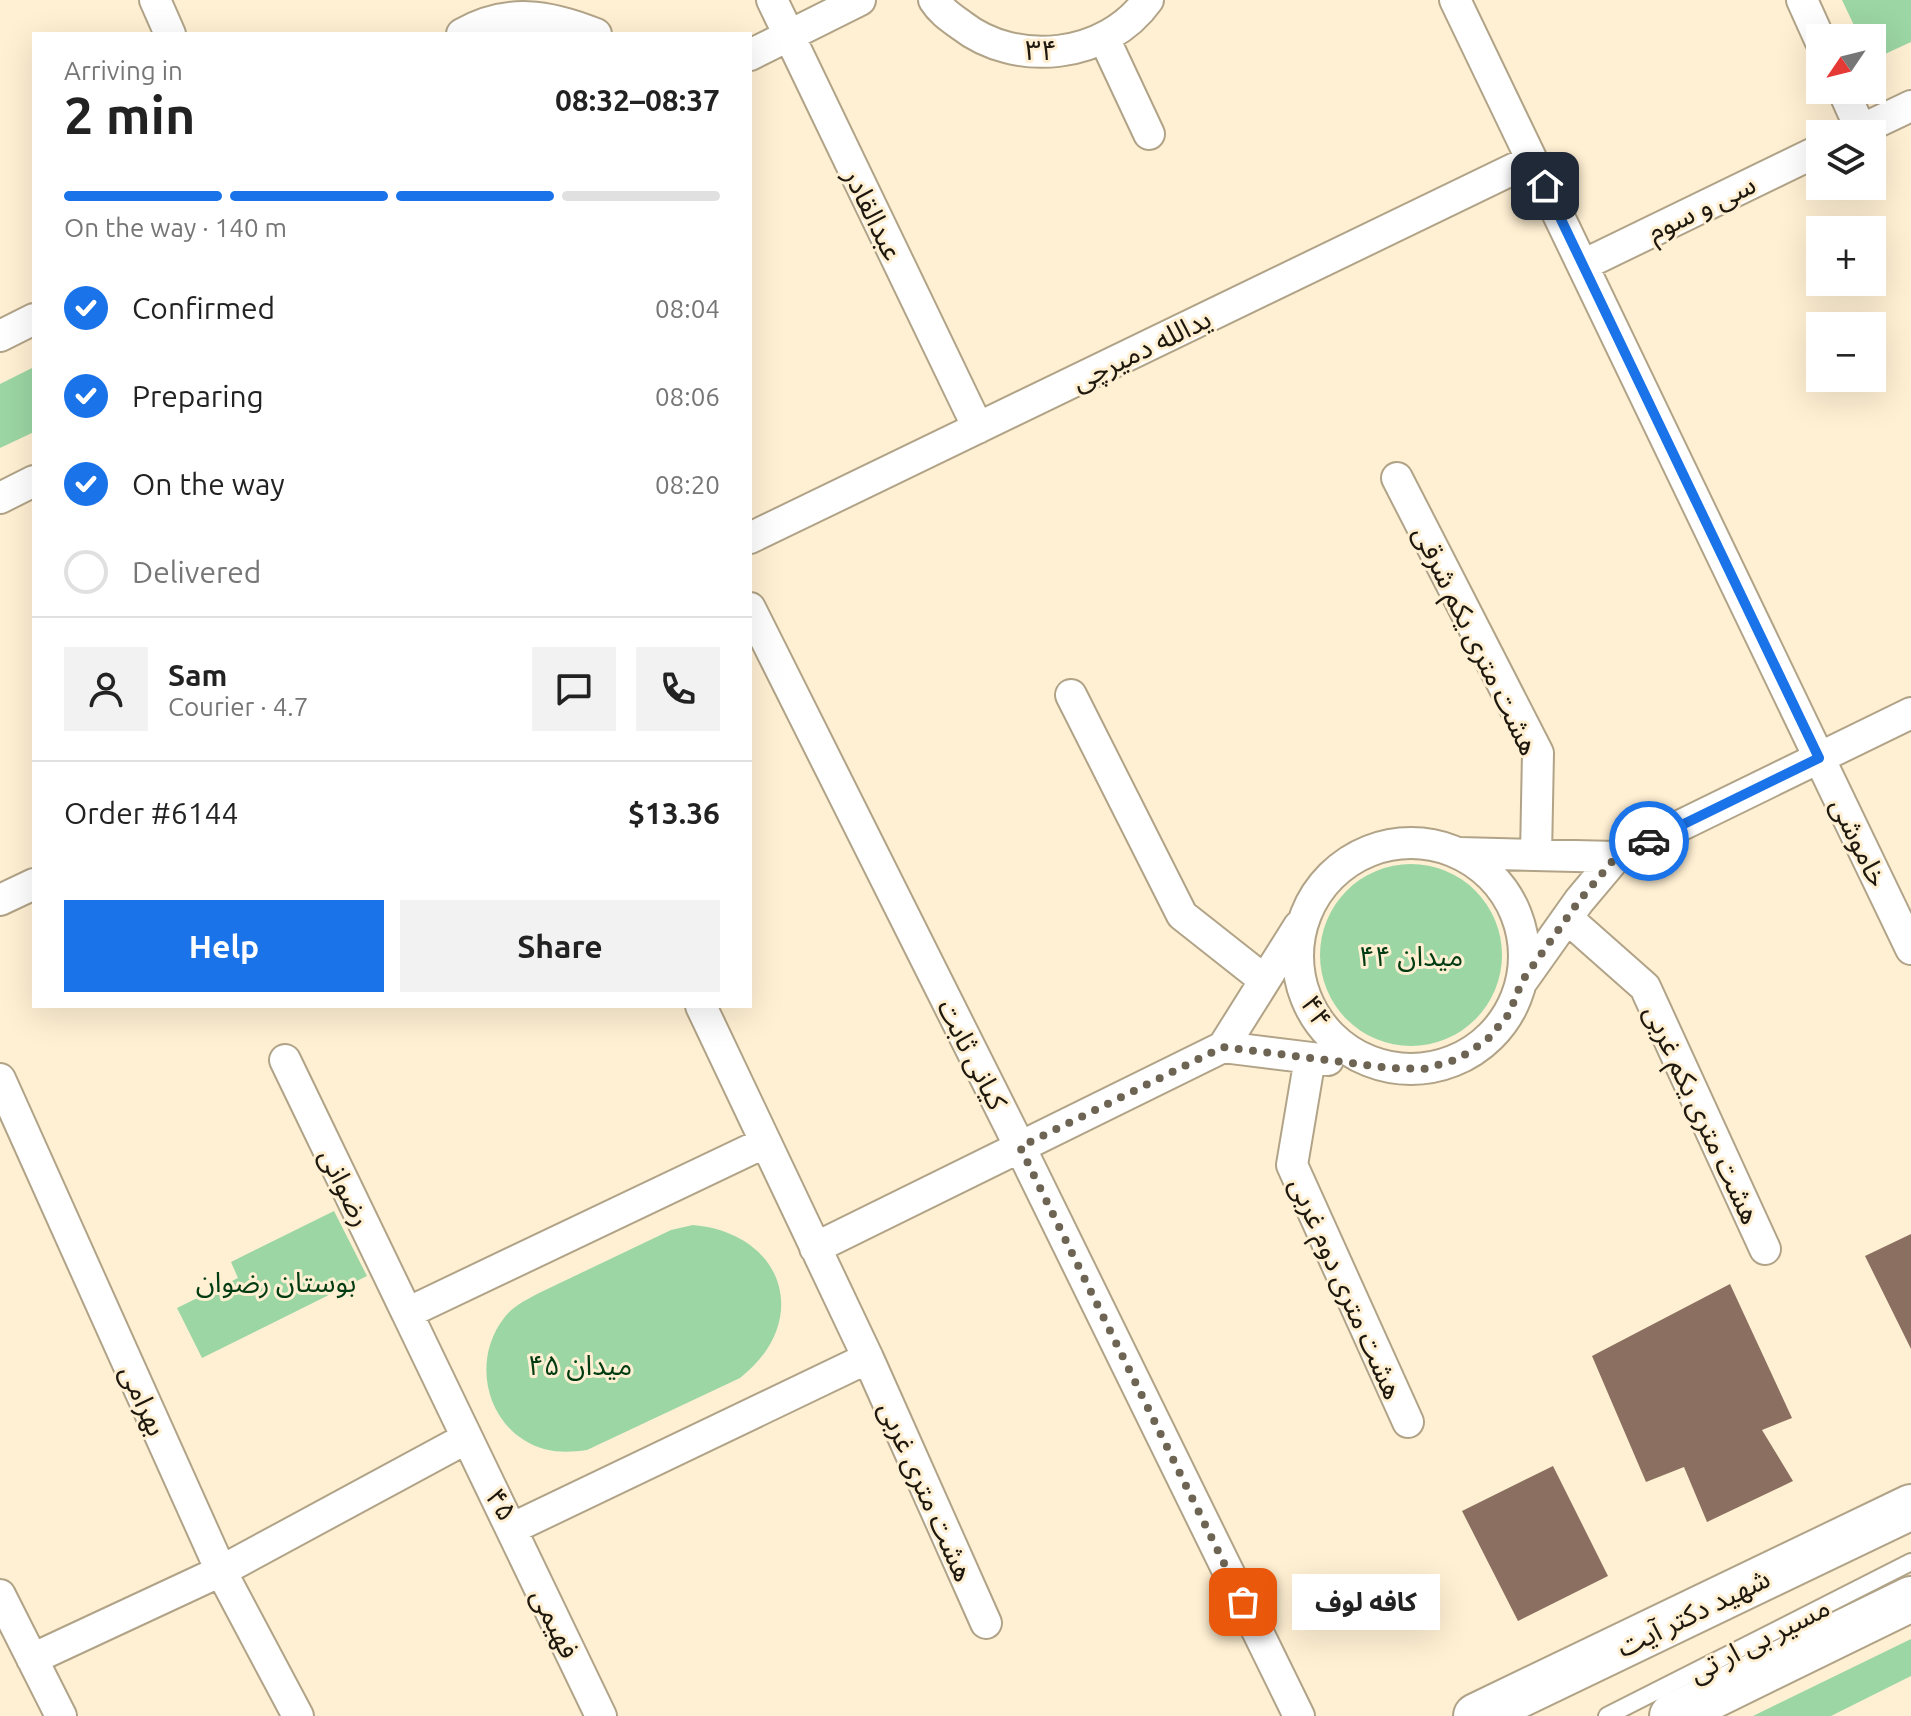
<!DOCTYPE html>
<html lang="en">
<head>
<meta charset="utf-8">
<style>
	body { margin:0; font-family:Ubuntu,"Noto Sans Arabic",sans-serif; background:#f2f2f2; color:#222; height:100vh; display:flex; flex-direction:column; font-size:30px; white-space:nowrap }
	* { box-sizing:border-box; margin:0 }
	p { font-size:26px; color:#767676 }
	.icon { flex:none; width:44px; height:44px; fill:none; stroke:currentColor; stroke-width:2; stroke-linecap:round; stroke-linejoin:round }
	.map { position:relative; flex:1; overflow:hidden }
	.details { position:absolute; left:32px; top:32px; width:720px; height:976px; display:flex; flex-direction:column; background:#fff; border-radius:0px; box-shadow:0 8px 32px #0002 }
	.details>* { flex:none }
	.needle { width:52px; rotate:235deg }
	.controls { position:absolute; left:1806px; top:24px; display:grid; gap:16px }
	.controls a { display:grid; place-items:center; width:80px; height:80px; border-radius:0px; background:#fff; box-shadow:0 8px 32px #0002; font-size:40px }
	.pin { position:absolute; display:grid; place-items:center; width:68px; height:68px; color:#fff; margin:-34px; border-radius:16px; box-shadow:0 4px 12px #0006 }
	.courier { position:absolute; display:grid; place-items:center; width:80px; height:80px; margin:-40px; border:6px solid #1a73e8; border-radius:50%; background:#fff; color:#222; box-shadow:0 2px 10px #0007 }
	.bubble { position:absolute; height:56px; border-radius:0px; background:#fff; box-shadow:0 8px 32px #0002; font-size:26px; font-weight:700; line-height:56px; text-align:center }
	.head em { font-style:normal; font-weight:700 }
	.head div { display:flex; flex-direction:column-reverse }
	.head { display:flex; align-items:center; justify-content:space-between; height:136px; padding:0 32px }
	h1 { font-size:52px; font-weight:700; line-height:60px }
	.bar { display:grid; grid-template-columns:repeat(4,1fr); gap:12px 8px; align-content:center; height:96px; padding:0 32px }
	.bar i { height:10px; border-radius:6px; background:#e0e0e0 }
	.bar .on { background:#1a73e8 }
	.bar p { grid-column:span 4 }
	.line { display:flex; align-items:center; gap:20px; padding:0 32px; border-top:2px solid #e0e0e0 }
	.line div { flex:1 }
	.round { display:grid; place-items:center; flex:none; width:84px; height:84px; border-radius:0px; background:#f2f2f2 }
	ol { padding:0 32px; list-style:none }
	li { display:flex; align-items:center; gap:24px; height:88px }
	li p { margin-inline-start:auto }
	li .icon { padding:8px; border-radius:50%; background:#1a73e8; color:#fff; stroke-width:4 }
	li:last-child { color:#767676 }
	li i { width:44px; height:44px; border:4px solid #e0e0e0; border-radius:50% }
	.cta { display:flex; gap:16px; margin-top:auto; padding:16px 32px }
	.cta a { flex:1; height:92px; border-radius:0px; background:#1a73e8; color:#fff; font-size:32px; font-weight:700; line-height:92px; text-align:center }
	.cta a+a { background:#f2f2f2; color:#222 }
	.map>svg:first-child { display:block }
</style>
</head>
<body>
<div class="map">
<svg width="1911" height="1716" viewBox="0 0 1911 1716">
	<rect width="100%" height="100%" fill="#fff0d3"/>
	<path fill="#9cd6a4" d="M1842 0H1911V42L1872 60V38H1860Z
		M34 367V432L0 448V384Z
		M1320 955a91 91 0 1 1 182 0a91 91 0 1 1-182 0Z
		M334 1211 367 1276 202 1358 177 1308 238 1278 231 1262Z
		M693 1225C784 1233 813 1321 740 1378L587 1450C573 1452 559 1453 544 1449 488 1433 469 1363 504 1318 513 1306 526 1300 539 1293L671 1230Z
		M1911 1639V1676L1831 1716H1753Z"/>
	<path fill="#8b6f60" d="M1911 1234V1349L1865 1256Z
		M1730 1284 1792 1418 1762 1430 1793 1481 1707 1522 1684 1467 1646 1482 1592 1356Z
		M1553 1466 1608 1576 1518 1621 1462 1511Z"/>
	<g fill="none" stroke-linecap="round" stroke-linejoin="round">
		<g stroke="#b1a387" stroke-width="20">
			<path id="service" d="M1607 1716 1911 1562"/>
		</g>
		<g stroke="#b1a387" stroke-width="34">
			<path id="minor" d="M155 0 170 34
				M772 0 978 428
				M934 0C941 11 950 17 961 25 1016 68 1106 59 1148 0
				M1455 0 1911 949
				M1802 0 1820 40
				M462 34C507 8 549 15 596 34
				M1104 38 1149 134
				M750 55 860 0
				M1843 90 1861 130
				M1852 134 1911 106
				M1583 265 1820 150
				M0 336 34 319
				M1397 478 1538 753 1536 855
				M0 498 34 481
				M750 538 1532 160
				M750 608 1020 1147 1299 1716
				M1071 695 1182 915 1263 979
				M1298 956a113 113 0 1 1 226 0a113 113 0 1 1-226 0Z
				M1460 853 1616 857
				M0 900 34 884
				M1567 918 1645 987 1765 1249
				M1523 980 1579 901 1616 857 1911 713
				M701 1006 868 1358 511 1529 407 1313 764 1143
				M1223 1047 1328 1060
				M1310 1058 1292 1165 1408 1422
				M285 1060 407 1313
				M0 1079 221 1571 298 1716
				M815 1248 1223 1047 1299 926
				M868 1358 986 1623
				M511 1529 601 1716
				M0 1595 61 1716
				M32 1659 221 1571 467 1438"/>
		</g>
		<g stroke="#b1a387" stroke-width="48">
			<path id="primary" d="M1476 1716 1911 1507
				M1672 1716 1911 1599"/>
		</g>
		<use href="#service" stroke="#fff" stroke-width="16"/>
		<use href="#minor" stroke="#fff" stroke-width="30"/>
		<use href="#primary" stroke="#fff" stroke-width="44"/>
	</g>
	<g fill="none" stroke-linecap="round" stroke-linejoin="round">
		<path stroke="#6d6453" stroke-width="8" stroke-dasharray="0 14.4" d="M1243 1602 1020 1147 1223 1047 1390 1068 1424 1069 1458 1059 1487 1040 1509 1014 1522 981 1579 901 1616 857 1649 841"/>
		<path stroke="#1a73e8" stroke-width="10" d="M1545 186 1819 758 1649 841"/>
	</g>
	<g text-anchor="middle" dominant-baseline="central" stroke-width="6" stroke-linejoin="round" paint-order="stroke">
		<g font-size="28" fill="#1e180e" stroke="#fff0d3">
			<text x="1041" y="49">۳۴</text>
			<text transform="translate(1701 207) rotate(-26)">سی و سوم</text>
			<text transform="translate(874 214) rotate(64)">عبدالقادر</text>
			<text transform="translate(1141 349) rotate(-26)">یدالله دمیرچی</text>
			<text transform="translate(1477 640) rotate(64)">هشت متری یکم شرقی</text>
			<text transform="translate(1860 842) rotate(64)">خاموشی</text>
			<text transform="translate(1317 1011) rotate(59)">۴۴</text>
			<text transform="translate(973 1054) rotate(63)">کیانی ثابت</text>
			<text transform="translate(1703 1114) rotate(65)">هشت متری یکم غربی</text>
			<text transform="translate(346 1187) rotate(64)">رضوانی</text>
			<text transform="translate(1347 1288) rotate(66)">هشت متری دوم غربی</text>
			<text transform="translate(144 1400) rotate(66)">بهرامی</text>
			<text transform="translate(927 1491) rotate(66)">هشت متری غربی</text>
			<text transform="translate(502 1504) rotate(58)">۴۵</text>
			<text transform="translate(1693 1612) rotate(-26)">شهید دکتر آیت</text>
			<text transform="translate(556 1623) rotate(64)">فهیمی</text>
			<text transform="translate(1759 1639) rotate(-27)">مسیر بی ار تی</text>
		</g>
		<g font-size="28" fill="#003b12" stroke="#fff0d3">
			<text x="1411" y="955">میدان ۴۴</text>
			<text x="276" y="1281">بوستان رضوان</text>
			<text x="580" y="1364">میدان ۴۵</text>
		</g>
	</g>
</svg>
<div class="controls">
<a><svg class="needle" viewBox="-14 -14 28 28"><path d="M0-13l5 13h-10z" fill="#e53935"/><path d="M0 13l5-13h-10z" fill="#767676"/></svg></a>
<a><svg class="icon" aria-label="layers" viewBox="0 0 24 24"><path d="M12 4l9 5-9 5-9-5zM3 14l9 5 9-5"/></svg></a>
<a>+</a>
<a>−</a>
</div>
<div class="pin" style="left:1243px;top:1602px;background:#ea580c"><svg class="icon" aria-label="bag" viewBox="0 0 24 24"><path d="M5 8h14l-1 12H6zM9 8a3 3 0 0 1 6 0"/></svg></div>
<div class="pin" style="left:1545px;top:186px;background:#1f2937"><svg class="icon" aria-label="home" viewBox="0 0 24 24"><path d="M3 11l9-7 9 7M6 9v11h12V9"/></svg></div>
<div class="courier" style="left:1649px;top:841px"><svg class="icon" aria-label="car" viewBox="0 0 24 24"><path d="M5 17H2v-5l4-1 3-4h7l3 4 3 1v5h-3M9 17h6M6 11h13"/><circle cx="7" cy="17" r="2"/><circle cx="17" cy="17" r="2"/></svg></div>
<div class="bubble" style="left:1292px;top:1574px;width:148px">کافه لوف</div>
<section class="details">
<div class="head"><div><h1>2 min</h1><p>Arriving in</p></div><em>08:32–08:37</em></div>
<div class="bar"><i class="on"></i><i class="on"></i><i class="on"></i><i></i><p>On the way · 140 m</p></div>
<ol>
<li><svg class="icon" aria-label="check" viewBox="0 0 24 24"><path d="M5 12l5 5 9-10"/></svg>Confirmed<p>08:04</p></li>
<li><svg class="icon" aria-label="check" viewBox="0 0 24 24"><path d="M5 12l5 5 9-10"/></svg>Preparing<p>08:06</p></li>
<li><svg class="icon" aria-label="check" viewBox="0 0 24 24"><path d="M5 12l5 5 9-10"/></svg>On the way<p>08:20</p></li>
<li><i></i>Delivered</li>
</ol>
<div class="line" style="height:144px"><a class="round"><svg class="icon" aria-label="person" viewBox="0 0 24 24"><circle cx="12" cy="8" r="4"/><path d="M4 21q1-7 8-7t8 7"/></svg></a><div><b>Sam</b><p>Courier · 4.7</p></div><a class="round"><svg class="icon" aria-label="chat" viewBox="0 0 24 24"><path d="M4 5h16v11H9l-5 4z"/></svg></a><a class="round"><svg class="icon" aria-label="phone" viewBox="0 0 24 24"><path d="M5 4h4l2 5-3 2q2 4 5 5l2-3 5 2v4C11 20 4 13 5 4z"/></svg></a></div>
<div class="line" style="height:104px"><div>Order #6144</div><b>$13.36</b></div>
<div class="cta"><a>Help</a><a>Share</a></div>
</section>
</div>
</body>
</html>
